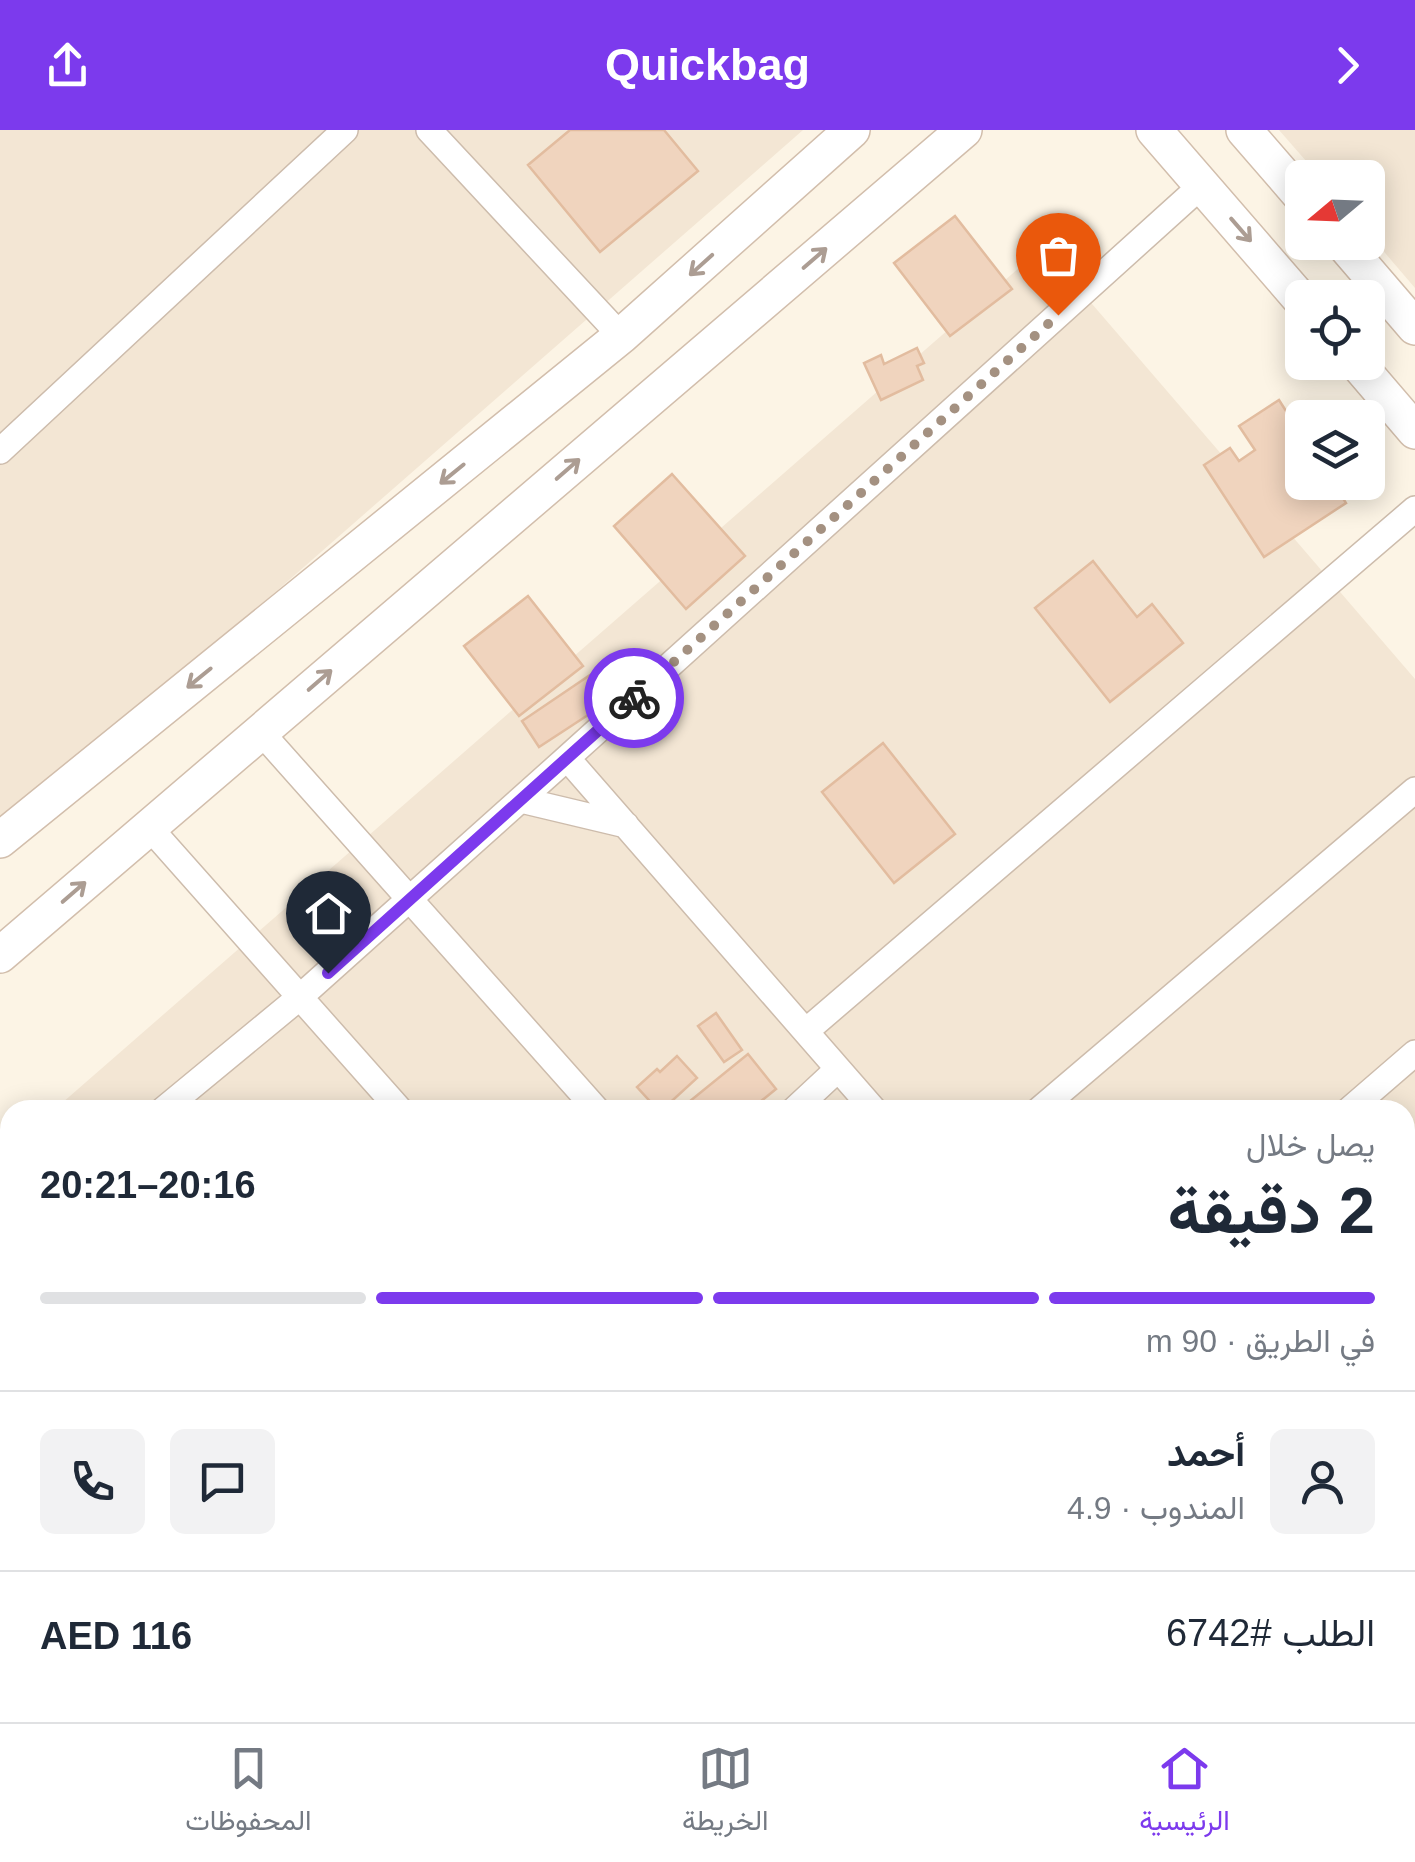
<!DOCTYPE html>
<html lang="ar">
<head>
<meta charset="utf-8">
<style>
	body { margin:0; font-family:Helvetica,Vazirmatn,sans-serif; background:#f2f2f3; color:#1f2937; direction:rtl; height:100vh; display:flex; flex-direction:column; font-size:38px; white-space:nowrap }
	* { box-sizing:border-box; margin:0 }
	p { font-size:32px; color:#747a83 }
	.icon { flex:none; width:55px; height:55px; fill:none; stroke:currentColor; stroke-width:2; stroke-linecap:round; stroke-linejoin:round }
	.map { position:relative; flex:1; overflow:hidden; direction:ltr }
	.side { position:absolute; left:0px; top:970px; width:1415px; height:622px; display:flex; flex-direction:column; background:#fff; border-radius:30px 30px 0 0; box-shadow:0 5px 25px #0003; direction:rtl }
	.side>* { flex:none }
	.needle { width:65px; rotate:251deg }
	.tools { position:absolute; left:1285px; top:30px; display:grid; gap:20px }
	.tools a { display:grid; place-items:center; width:100px; height:100px; border-radius:15px; background:#fff; box-shadow:0 5px 25px #0003; font-size:50px }
	.pin { position:absolute; display:grid; place-items:center; width:85px; height:85px; color:#fff; margin:-102px -42px; border-radius:50% 50% 50% 0; rotate:-45deg; box-shadow:0 0 10px #0007 }
	.pin .icon { rotate:45deg }
	.courier { position:absolute; display:grid; place-items:center; width:100px; height:100px; margin:-50px; border:8px solid #7c3aed; border-radius:50%; background:#fff; color:#222; box-shadow:0 2px 12px #0007 }
	.overview em { font-style:normal; font-weight:700 }
	.overview div { display:flex; flex-direction:column-reverse }
	.overview { display:flex; align-items:center; justify-content:space-between; height:170px; padding:0 40px }
	h1 { font-size:65px; font-weight:700; line-height:75px }
	.bar { display:grid; grid-template-columns:repeat(4,1fr); gap:15px 10px; align-content:center; height:120px; padding:0 40px }
	.bar i { height:12px; border-radius:8px; background:#e0e1e3 }
	.bar .on { background:#7c3aed }
	.bar p { grid-column:span 4 }
	.line { display:flex; align-items:center; gap:25px; padding:0 40px; border-top:2px solid #e0e1e3 }
	.line div { flex:1 }
	.round { display:grid; place-items:center; flex:none; width:105px; height:105px; border-radius:15px; background:#f2f2f3 }
	header { display:flex; justify-content:space-between; align-items:center; height:130px; padding:0 40px; background:#7c3aed; color:#fff; font-size:45px; font-weight:700 }
	.tab-bar { display:flex; justify-content:space-around; align-items:center; height:140px; border-top:2px solid #e0e1e3; background:#fff; font-size:28px; color:#747a83 }
	.tab-bar a { display:grid; justify-items:center; gap:5px }
	.tab-bar .on { color:#7c3aed }
	.map>svg:first-child { display:block }
</style>
</head>
<body>
<header><svg class="icon" aria-label="forward" viewBox="0 0 24 24"><path d="M9 5l7 7-7 7"/></svg>Quickbag<svg class="icon" aria-label="share" viewBox="0 0 24 24"><path d="M12 15V3M7 8l5-5 5 5M5 13v7h14v-7"/></svg></header>
<div class="map">
<svg width="1415" height="1592" viewBox="0 0 1415 1592">
	<rect width="100%" height="100%" fill="#fcf4e5"/>
	<path fill="#f3e6d4" d="M0 0H803L0 703Z
		M1279 0H1415V158L1368 103V48L1320 47Z
		M1043 117 1415 549V1592H0V1027L10 1019V1582H1405V980H54Z"/>
	<path fill="#f0d4be" stroke="#e2bc9f" stroke-width="2.5" d="M570 0H664L698 41 600 122 528 35Z
		M955 86 1012 159 950 206 894 133Z
		M917 218 924 233 917 236 923 250 881 270 864 233 881 225 884 234Z
		M1279 270 1302 306V352H1333L1346 373 1264 427 1204 335 1230 318 1239 331 1255 320 1239 296Z
		M672 344 745 426 686 479 614 396Z
		M1093 431 1137 487 1152 474 1183 513 1110 572 1035 478Z
		M528 466 583 536 519 586 464 516Z
		M593 543 611 570 539 617 522 591Z
		M883 613 955 704 894 753 822 662Z
		M716 883 742 920 724 932 698 896Z
		M748 924 776 959 750 980H679Z
		M677 926 697 948 662 980H658L637 957 657 939 660 942Z
		M1405 1073 1415 1087V1154L1405 1162Z"/>
	<g fill="none" stroke-linecap="round" stroke-linejoin="round">
		<g stroke="#cdbcac" stroke-width="28">
			<path id="street" d="M429 0 621 206
				M0 321 345 0
				M260 601 597 980
				M521 670 626 695
				M149 697 400 980
				M806 901 1415 379
				M163 980 300 867 567 628
				M794 980 838 939
				M874 980 567 628 1202 55
				M1039 980 1415 660
				M1349 980 1415 923
				M0 1115 10 1106
				M1405 1440 1415 1432
				M0 1507 10 1519
				M936 1582 945 1592
				M1140 1582 1148 1592
				M1347 1582 1356 1592
				M26 1592 37 1582
				M335 1592 346 1582
				M641 1592 652 1582
				M1234 1592 1244 1582"/>
		</g>
		<g stroke="#d2beac" stroke-width="38">
			<path id="secondary" d="M1154 0 1302 171
				M1244 0 1302 67
				M1342 112 1415 197
				M1356 232 1415 301
				M0 710 621 206 852 0
				M0 825 964 0"/>
		</g>
		<use href="#street" stroke="#fff" stroke-width="25"/>
		<use href="#secondary" stroke="#fff" stroke-width="35"/>
	</g>
	<defs><path id="oneway-shaft" d="M-6 0H5M1.5-3L5.5 0L1.5 3" fill="none" stroke-width="1.6" stroke-linecap="round" stroke-linejoin="round" transform="scale(2.5)"/></defs>
	<g stroke="#ac9d93">
		<use href="#oneway-shaft" transform="translate(1241 100) rotate(49)"/>
		<use href="#oneway-shaft" transform="translate(815 128) rotate(-41)"/>
		<use href="#oneway-shaft" transform="translate(701 135) rotate(138)"/>
		<use href="#oneway-shaft" transform="translate(568 339) rotate(-41)"/>
		<use href="#oneway-shaft" transform="translate(452 344) rotate(141)"/>
		<use href="#oneway-shaft" transform="translate(199 548) rotate(141)"/>
		<use href="#oneway-shaft" transform="translate(320 550) rotate(-41)"/>
		<use href="#oneway-shaft" transform="translate(74 762) rotate(-41)"/>
	</g>
	<g fill="none" stroke-linecap="round" stroke-linejoin="round">
		<path stroke="#a49181" stroke-width="10" stroke-dasharray="0 18" d="M634 568 1058 185"/>
		<path stroke="#7c3aed" stroke-width="12" d="M328 843 634 568"/>
	</g>
</svg>
<div class="tools">
<a><svg class="needle" viewBox="-14 -14 28 28"><path d="M0-13l5 13h-10z" fill="#e53935"/><path d="M0 13l5-13h-10z" fill="#747a83"/></svg></a>
<a><svg class="icon" aria-label="locate" viewBox="0 0 24 24"><circle cx="12" cy="12" r="6"/><path d="M12 2v4M12 18v4M2 12h4M18 12h4"/></svg></a>
<a><svg class="icon" aria-label="layers" viewBox="0 0 24 24"><path d="M12 4l9 5-9 5-9-5zM3 14l9 5 9-5"/></svg></a>
</div>
<div class="pin" style="left:1058px;top:185px;background:#ea580c"><svg class="icon" aria-label="bag" viewBox="0 0 24 24"><path d="M5 8h14l-1 12H6zM9 8a3 3 0 0 1 6 0"/></svg></div>
<div class="pin" style="left:328px;top:843px;background:#1f2937"><svg class="icon" aria-label="home" viewBox="0 0 24 24"><path d="M3 11l9-7 9 7M6 9v11h12V9"/></svg></div>
<div class="courier" style="left:634px;top:568px"><svg class="icon" aria-label="bike" viewBox="0 0 24 24"><circle cx="6" cy="16" r="4"/><circle cx="18" cy="16" r="4"/><path d="M6 16l4-8h5l3 8M10 8l3 8H6M13 5h3"/></svg></div>
<section class="side">
<div class="overview"><div><h1>2 دقيقة</h1><p>يصل خلال</p></div><em>20:16–20:21</em></div>
<div class="bar"><i class="on"></i><i class="on"></i><i class="on"></i><i></i><p>في الطريق · 90 m</p></div>
<div class="line" style="height:180px"><a class="round"><svg class="icon" aria-label="person" viewBox="0 0 24 24"><circle cx="12" cy="8" r="4"/><path d="M4 21q1-7 8-7t8 7"/></svg></a><div><b>أحمد</b><p>المندوب · 4.9</p></div><a class="round"><svg class="icon" aria-label="chat" viewBox="0 0 24 24"><path d="M4 5h16v11H9l-5 4z"/></svg></a><a class="round"><svg class="icon" aria-label="phone" viewBox="0 0 24 24"><path d="M5 4h4l2 5-3 2q2 4 5 5l2-3 5 2v4C11 20 4 13 5 4z"/></svg></a></div>
<div class="line" style="height:130px"><div>الطلب #6742</div><b>AED 116</b></div>
</section>
</div>
<nav class="tab-bar">
<a class="on"><svg class="icon" aria-label="home" viewBox="0 0 24 24"><path d="M3 11l9-7 9 7M6 9v11h12V9"/></svg>الرئيسية</a>
<a><svg class="icon" aria-label="map" viewBox="0 0 24 24"><path d="M3 6l6-2 6 2 6-2v14l-6 2-6-2-6 2zM9 4v14M15 6v14"/></svg>الخريطة</a>
<a><svg class="icon" aria-label="saved" viewBox="0 0 24 24"><path d="M7 4h10v16l-5-4-5 4z"/></svg>المحفوظات</a>
</nav>
</body>
</html>
